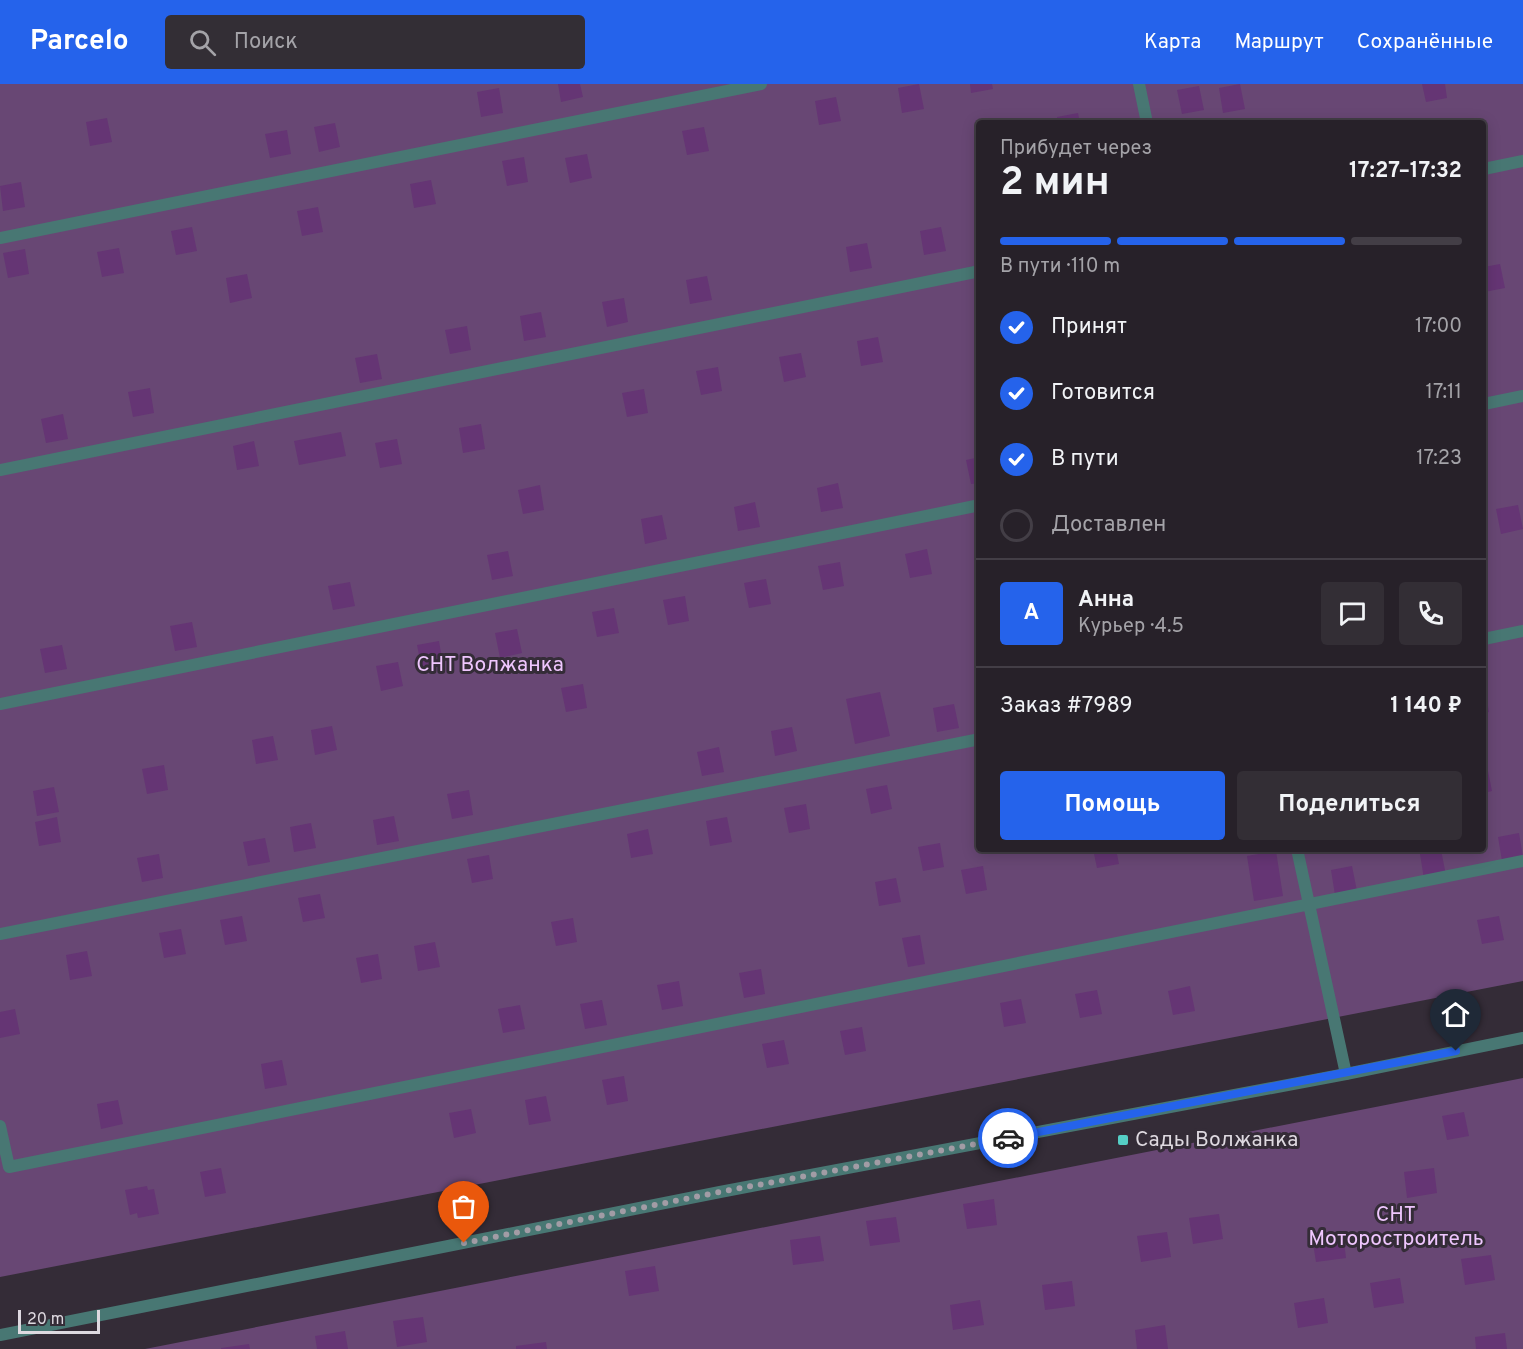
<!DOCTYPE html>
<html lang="ru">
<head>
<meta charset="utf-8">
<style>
	body { margin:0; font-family:Overpass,sans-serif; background:#332e35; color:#f1f3f6; height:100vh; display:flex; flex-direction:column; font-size:22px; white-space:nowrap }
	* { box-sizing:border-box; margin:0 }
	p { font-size:20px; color:#a4a3a8 }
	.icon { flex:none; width:33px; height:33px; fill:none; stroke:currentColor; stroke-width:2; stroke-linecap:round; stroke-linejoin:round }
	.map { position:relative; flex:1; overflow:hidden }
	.panel { position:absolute; left:976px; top:36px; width:510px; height:732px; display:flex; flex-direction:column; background:#272129; border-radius:6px; box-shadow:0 3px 15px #0003,0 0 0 2px #433e46 }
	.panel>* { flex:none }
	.scale { position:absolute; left:18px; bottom:15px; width:82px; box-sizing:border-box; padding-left:6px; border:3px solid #ded9e0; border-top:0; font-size:16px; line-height:21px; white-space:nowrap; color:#ded9e0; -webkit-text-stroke:4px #342c37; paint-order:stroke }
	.pin { position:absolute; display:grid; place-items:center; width:51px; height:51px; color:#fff; margin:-62px -26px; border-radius:50% 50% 50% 0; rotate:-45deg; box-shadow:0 0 6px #0007 }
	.pin .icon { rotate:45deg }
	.courier { position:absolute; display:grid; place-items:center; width:60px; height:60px; margin:-30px; border:4px solid #2563eb; border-radius:50%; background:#fff; color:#222; box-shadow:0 2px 8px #0007 }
	.headline em { font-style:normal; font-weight:700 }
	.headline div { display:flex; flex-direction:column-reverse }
	.headline { display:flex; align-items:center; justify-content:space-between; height:102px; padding:0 24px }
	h1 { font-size:39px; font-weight:700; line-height:45px }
	.bar { display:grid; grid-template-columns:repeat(4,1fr); gap:9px 6px; align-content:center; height:72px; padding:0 24px }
	.bar i { height:8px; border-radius:4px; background:#433e46 }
	.bar .selected { background:#2563eb }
	.bar p { grid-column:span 4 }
	.line { display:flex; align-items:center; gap:15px; padding:0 24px; border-top:2px solid #433e46 }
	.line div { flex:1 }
	.round { display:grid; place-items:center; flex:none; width:63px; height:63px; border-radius:6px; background:#332e35 }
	ol { padding:0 24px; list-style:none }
	li { display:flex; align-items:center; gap:18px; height:66px }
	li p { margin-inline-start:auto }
	li .icon { padding:6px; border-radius:50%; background:#2563eb; color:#fff; stroke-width:4 }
	li:last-child { color:#a4a3a8 }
	li i { width:33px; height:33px; border:3px solid #433e46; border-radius:50% }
	.cta { display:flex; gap:12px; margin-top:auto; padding:12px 24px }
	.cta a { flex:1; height:69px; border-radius:6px; background:#2563eb; color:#fff; font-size:24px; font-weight:700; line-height:69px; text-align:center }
	.cta a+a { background:#332e35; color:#f1f3f6 }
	header { display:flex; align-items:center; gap:36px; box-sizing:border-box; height:84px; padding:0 30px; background:#2563eb; color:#fff }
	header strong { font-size:28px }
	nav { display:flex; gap:33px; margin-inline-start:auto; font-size:21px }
	.search { width:420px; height:54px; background:#332e35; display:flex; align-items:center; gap:15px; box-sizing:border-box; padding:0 21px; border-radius:6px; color:#a4a3a8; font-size:22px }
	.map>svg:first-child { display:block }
</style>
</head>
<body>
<header>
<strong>Parcelo</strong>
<div class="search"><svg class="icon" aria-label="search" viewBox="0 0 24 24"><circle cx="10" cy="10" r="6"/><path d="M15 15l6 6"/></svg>Поиск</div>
<nav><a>Карта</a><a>Маршрут</a><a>Сохранённые</a></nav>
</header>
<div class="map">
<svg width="1523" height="1265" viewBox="0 0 1523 1265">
	<rect width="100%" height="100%" fill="#342c37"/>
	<path fill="#684774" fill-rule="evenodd" d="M0 0H1523V897L0 1193ZM980 39H1484V765H980Z
		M1523 994V1265H145Z"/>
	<path fill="#653574" d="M558 0H580L583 13 561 18Z
		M919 0 924 25 902 29 898 4Z
		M970 0H992L993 5 971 9Z
		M1240 0 1245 25 1223 29 1219 4Z
		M1422 0H1445L1447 14 1426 18Z
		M1199 2 1204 26 1182 30 1177 6Z
		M499 4 503 29 481 33 477 8Z
		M836 13 841 37 819 41 815 17Z
		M1078 29 1080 39H1058L1057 33Z
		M107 34 112 58 90 62 86 38Z
		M335 39 340 63 319 68 314 43Z
		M704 43 709 67 687 71 682 47Z
		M287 46 291 70 270 74 265 50Z
		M587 70 592 94 570 99 565 74Z
		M524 73 528 98 507 102 502 77Z
		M431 96 436 120 414 124 410 100Z
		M21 98 25 123 3 127 0 102Z
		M318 123 323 148 302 152 297 127Z
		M192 143 197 167 176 171 171 147Z
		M941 143 946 167 924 171 920 147Z
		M867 159 872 184 850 188 846 163Z
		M119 164 124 189 102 193 97 168Z
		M25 165 29 190 8 194 3 169Z
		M1500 180 1505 204 1484 208V183Z
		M247 190 252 214 230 219 226 194Z
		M707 192 712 216 690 220 686 196Z
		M624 214 628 238 607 243 602 218Z
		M541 228 546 253 524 257 520 232Z
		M467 242 471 266 450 270 445 246Z
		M878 253 883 278 861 282 857 257Z
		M801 269 806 293 784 298 779 273Z
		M377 270 382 295 360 299 355 274Z
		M718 283 722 307 701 311 696 287Z
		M150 304 154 329 133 333 128 308Z
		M644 305 648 329 627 333 622 309Z
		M63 330 68 355 46 359 41 335Z
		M481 340 485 365 463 369 459 344Z
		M341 348 346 372 299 381 294 357Z
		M397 355 402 380 380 384 375 359Z
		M254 357 259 382 237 386 233 362Z
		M980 373V399L971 400 966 376Z
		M838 399 843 424 821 428 817 404Z
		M540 401 544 426 523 430 518 406Z
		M755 418 760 443 738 447 734 423Z
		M1518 421 1523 445 1501 450 1496 425Z
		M662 431 667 455 645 460 641 435Z
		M927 465 932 490 910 494 905 470Z
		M508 467 513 492 492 496 487 471Z
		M840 478 844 502 823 506 818 482Z
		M766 495 771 520 749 524 744 499Z
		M350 498 355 522 333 526 328 502Z
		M685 512 689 537 668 541 663 516Z
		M614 524 619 549 597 553 592 528Z
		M192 538 197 563 175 567 170 542Z
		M517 545 522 569 500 574 495 549Z
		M439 557 443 581 422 586 417 561Z
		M62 561 67 585 45 589 40 565Z
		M398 578 403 602 381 607 376 582Z
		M583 600 587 624 566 628 561 604Z
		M1484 605H1485L1489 628 1484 629Z
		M880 608 890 652 855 660 846 615Z
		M954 620 959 644 937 648 933 624Z
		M332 642 337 666 315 671 311 646Z
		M792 643 797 667 775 672 771 647Z
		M273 652 278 676 256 680 252 656Z
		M719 663 724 688 702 692 697 668Z
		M164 681 168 706 147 710 142 685Z
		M1487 682 1492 707 1484 709V683Z
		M887 701 892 725 871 730 866 705Z
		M54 703 59 728 37 732 33 707Z
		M469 706 473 731 452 735 447 710Z
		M806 720 810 745 789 749 784 724Z
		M394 732 399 757 377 761 373 736Z
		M57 733 61 758 39 762 35 738Z
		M727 733 732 758 710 762 706 737Z
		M311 739 316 764 294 768 290 743Z
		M648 745 653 770 631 774 627 750Z
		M1519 749 1523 773 1502 777 1498 753Z
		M265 754 270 778 248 782 243 758Z
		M940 759 944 783 923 787 918 763Z
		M1093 765H1116L1119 780 1097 784Z
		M1441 766 1446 791 1424 795 1420 770Z
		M1276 767 1283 812 1254 817 1247 772Z
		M159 770 163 794 142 798 137 774Z
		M489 771 493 795 472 799 467 775Z
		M983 782 987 806 966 810 961 786Z
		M1352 782 1357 807 1335 811 1331 786Z
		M896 794 901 818 879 822 875 798Z
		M320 810 325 834 303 838 298 814Z
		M242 832 247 857 225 861 220 836Z
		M1499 832 1504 856 1482 860 1477 836Z
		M573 834 577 858 556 862 551 838Z
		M181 845 186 870 164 874 159 849Z
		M920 851 925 880 908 883 902 854Z
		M435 858 440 883 418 887 414 862Z
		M87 867 92 892 70 896 66 871Z
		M378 870 382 895 361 899 356 874Z
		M761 885 765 910 744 914 739 889Z
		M679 897 683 922 662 926 657 901Z
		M1190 902 1195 927 1173 931 1168 907Z
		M1097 906 1102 930 1080 934 1075 910Z
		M1021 915 1026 939 1004 943 1000 919Z
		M602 916 607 941 585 945 580 920Z
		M520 921 525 945 503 949 498 925Z
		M15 925 20 950 0 954V928Z
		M862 943 866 967 845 971 840 947Z
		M784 956 789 980 767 984 762 960Z
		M282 976 287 1001 265 1005 261 980Z
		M624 992 628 1017 607 1021 602 996Z
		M546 1012 551 1037 529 1041 525 1016Z
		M118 1016 123 1040 101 1045 97 1020Z
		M471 1025 476 1049 454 1054 449 1029Z
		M1464 1028 1469 1052 1447 1056 1442 1032Z
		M221 1084 226 1109 205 1113 200 1088Z
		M1434 1084 1437 1109 1407 1114 1404 1088Z
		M147 1102 148 1106 154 1105 159 1130 138 1134 137 1129 130 1131 125 1106Z
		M994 1115 997 1141 967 1145 963 1120Z
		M1219 1130 1223 1155 1193 1160 1189 1134Z
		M896 1133 900 1158 870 1162 866 1137Z
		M1167 1148 1171 1173 1141 1178 1137 1152Z
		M1343 1149 1346 1174 1316 1178 1312 1153Z
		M820 1152 824 1177 793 1181 790 1156Z
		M1491 1171 1495 1196 1465 1201 1461 1175Z
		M655 1182 659 1207 629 1212 625 1187Z
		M1400 1194 1404 1219 1374 1224 1370 1199Z
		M1072 1197 1075 1222 1045 1226 1042 1201Z
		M1324 1214 1328 1239 1298 1244 1294 1219Z
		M980 1216 984 1241 953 1246 950 1221Z
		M423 1233 427 1258 397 1263 393 1237Z
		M1165 1241 1168 1265H1137L1135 1246Z
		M345 1247 348 1265H317L315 1252Z
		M1505 1249 1507 1265H1476L1475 1253Z
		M546 1258 547 1265H516V1262Z
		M249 1260 250 1265H221V1264Z"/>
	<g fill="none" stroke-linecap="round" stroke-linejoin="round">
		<path stroke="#487773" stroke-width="12" d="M1139 0 1147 39
			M1484 85 1523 77
			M0 154 761 0
			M1484 320 1523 312
			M0 386 980 187
			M1484 555 1523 547
			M0 620 980 421
			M1297 765 1346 990
			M0 850 980 655
			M0 1042 9 1083 1523 777"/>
		<path stroke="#487773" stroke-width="12" d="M0 1251 720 1108 1346 990 1523 954"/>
	</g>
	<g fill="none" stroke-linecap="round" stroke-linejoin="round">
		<path stroke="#a29ca5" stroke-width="6" stroke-dasharray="0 10.8" d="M464 1159 720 1108 1008 1054"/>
		<path stroke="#2563eb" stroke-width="8" d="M1008 1054 1456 967"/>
	</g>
	<rect fill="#55cec5" stroke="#342c37" stroke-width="2" x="1117" y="1050" width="12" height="12" rx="3"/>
	<g text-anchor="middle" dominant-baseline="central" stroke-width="6" stroke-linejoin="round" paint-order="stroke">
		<g font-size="21" fill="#efc6fe" stroke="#342c37">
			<text x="490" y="581">СНТ Волжанка</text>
			<text x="1396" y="1131">СНТ<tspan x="1396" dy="24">Моторостроитель</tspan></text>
		</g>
		<g font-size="21" fill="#ded9e0" stroke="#342c37" text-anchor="start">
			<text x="1135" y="1056">Сады Волжанка</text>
		</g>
	</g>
</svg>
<div class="scale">20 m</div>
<div class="pin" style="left:464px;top:1159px;background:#ea580c"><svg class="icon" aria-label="bag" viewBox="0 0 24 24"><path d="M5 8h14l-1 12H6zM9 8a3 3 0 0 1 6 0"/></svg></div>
<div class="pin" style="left:1456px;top:967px;background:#1f2937"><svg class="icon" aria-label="home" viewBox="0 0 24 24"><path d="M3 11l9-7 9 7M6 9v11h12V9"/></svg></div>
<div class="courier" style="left:1008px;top:1054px"><svg class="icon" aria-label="car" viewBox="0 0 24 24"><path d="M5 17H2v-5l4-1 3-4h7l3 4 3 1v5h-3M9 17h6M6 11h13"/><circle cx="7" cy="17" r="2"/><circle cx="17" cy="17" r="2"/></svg></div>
<section class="panel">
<div class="headline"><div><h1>2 мин</h1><p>Прибудет через</p></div><em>17:27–17:32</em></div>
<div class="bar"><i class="selected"></i><i class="selected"></i><i class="selected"></i><i></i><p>В пути · 110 m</p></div>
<ol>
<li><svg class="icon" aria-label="check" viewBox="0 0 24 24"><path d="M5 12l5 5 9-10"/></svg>Принят<p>17:00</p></li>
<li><svg class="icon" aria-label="check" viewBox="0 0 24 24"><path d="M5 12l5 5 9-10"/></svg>Готовится<p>17:11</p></li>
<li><svg class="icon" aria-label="check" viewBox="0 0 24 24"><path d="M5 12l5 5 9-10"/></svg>В пути<p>17:23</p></li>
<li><i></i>Доставлен</li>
</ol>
<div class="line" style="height:108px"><b class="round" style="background:#2563eb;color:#fff">А</b><div><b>Анна</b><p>Курьер · 4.5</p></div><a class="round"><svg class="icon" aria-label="chat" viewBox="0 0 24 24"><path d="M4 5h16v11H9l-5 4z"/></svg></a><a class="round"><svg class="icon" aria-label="phone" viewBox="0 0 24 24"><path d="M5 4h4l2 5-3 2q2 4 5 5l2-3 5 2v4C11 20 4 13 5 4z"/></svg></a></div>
<div class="line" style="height:78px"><div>Заказ #7989</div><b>1 140 ₽</b></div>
<div class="cta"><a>Помощь</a><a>Поделиться</a></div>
</section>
</div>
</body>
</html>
